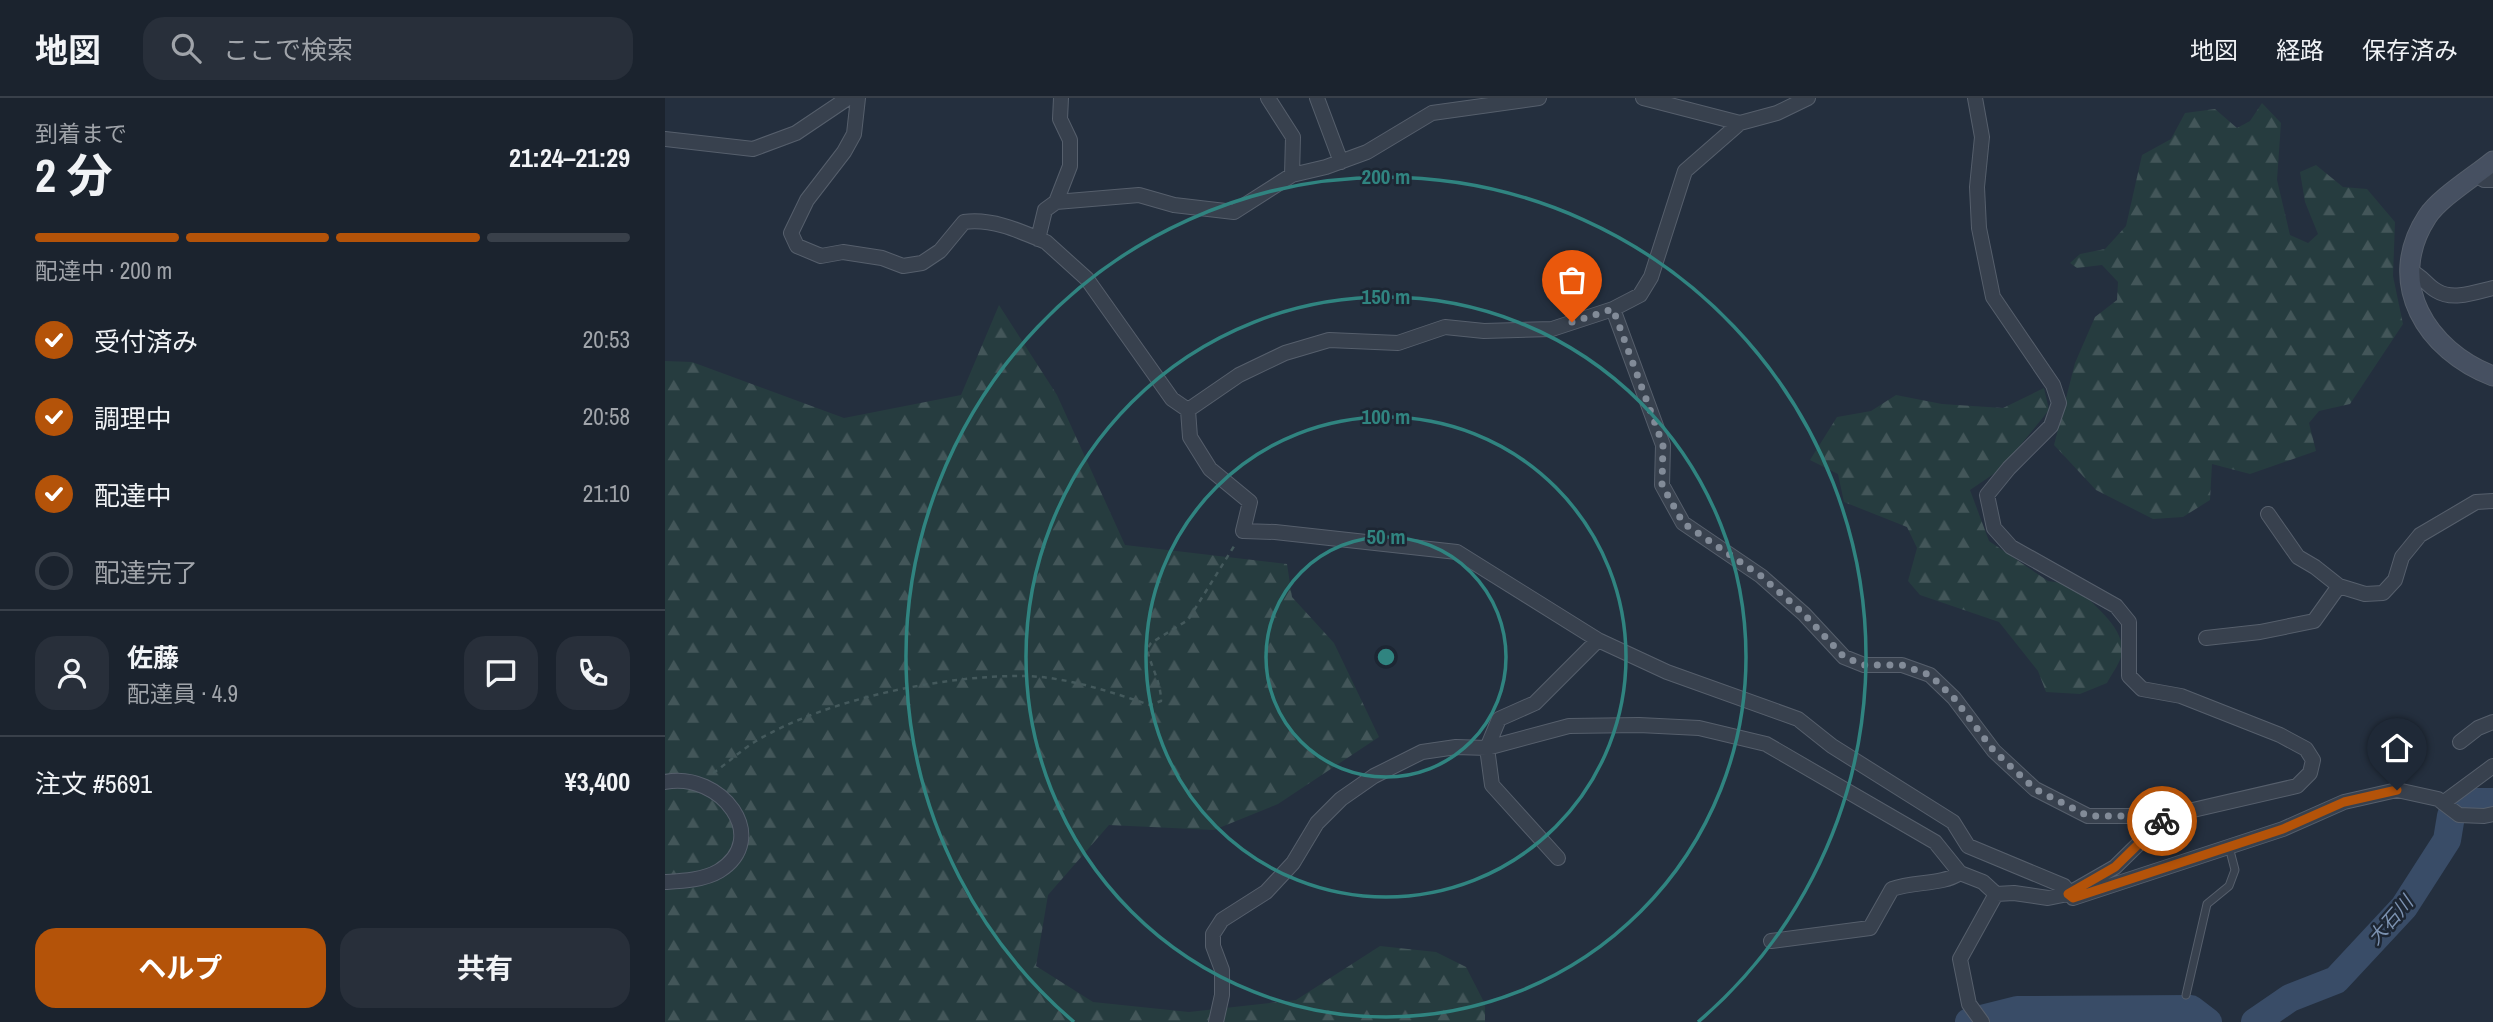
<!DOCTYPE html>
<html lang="ja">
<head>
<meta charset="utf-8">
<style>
	body { margin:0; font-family:"Archivo Narrow","Noto Sans JP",sans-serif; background:#282f3a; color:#f1f3f6; height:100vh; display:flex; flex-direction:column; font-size:26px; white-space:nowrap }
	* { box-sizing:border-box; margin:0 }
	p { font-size:23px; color:#a0a4aa }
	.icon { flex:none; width:38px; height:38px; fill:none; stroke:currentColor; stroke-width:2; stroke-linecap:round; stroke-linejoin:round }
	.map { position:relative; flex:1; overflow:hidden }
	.drawer { display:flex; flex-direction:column; background:#1b232e; width:665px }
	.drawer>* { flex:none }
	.pin { position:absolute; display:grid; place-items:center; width:60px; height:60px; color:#fff; margin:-72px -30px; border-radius:50% 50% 50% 0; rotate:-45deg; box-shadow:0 0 7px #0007 }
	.pin .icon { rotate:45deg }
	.courier { position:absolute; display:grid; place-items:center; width:70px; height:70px; margin:-35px; border:5px solid #b45309; border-radius:50%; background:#fff; color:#222; box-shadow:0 2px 9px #0007 }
	.overview em { font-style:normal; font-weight:700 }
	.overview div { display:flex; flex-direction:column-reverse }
	.overview { display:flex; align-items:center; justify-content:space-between; height:119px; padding:0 35px }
	h1 { font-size:46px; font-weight:700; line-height:52px }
	.bar { display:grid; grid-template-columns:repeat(4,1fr); gap:10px 7px; align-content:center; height:84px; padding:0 35px }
	.bar i { height:9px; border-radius:5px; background:#39404a }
	.bar .active { background:#b45309 }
	.bar p { grid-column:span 4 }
	.line { display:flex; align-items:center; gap:18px; padding:0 35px; border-top:2px solid #39404a }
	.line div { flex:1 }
	.round { display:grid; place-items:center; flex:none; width:74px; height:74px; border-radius:21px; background:#282f3a }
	ol { padding:0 35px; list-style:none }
	li { display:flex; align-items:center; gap:21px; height:77px }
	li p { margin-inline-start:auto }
	li .icon { padding:7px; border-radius:50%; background:#b45309; color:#fff; stroke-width:4 }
	li:last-child { color:#a0a4aa }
	li i { width:38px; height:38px; border:4px solid #39404a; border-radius:50% }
	.cta { display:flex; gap:14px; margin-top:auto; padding:14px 35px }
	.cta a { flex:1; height:80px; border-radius:21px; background:#b45309; color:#fff; font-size:28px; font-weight:700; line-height:80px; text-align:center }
	.cta a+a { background:#282f3a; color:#f1f3f6 }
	header { display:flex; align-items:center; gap:42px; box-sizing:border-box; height:98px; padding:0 35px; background:#1b232e; border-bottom:2px solid #39404a }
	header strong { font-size:33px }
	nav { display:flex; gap:38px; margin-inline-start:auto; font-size:24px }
	.search { width:490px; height:63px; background:#282f3a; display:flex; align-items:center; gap:18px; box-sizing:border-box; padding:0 24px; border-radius:21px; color:#a0a4aa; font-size:26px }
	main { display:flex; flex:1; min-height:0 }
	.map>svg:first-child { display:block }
</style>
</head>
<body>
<header>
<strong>地図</strong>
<div class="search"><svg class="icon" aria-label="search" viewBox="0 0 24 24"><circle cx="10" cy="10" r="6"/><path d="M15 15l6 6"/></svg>ここで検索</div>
<nav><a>地図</a><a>経路</a><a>保存済み</a></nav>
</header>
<main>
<section class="drawer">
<div class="overview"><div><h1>2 分</h1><p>到着まで</p></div><em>21:24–21:29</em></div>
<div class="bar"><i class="active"></i><i class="active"></i><i class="active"></i><i></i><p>配達中 · 200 m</p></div>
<ol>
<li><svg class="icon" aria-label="check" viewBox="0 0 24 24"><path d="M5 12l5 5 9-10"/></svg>受付済み<p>20:53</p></li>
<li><svg class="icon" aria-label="check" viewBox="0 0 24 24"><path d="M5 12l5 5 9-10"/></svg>調理中<p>20:58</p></li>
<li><svg class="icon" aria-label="check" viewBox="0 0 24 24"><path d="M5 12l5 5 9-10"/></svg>配達中<p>21:10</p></li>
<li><i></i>配達完了</li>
</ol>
<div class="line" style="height:126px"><a class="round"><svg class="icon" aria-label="person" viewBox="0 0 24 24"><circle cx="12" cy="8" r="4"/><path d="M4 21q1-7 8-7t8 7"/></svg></a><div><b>佐藤</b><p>配達員 · 4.9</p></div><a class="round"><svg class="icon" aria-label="chat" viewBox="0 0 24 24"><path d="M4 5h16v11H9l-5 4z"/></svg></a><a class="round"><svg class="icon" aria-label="phone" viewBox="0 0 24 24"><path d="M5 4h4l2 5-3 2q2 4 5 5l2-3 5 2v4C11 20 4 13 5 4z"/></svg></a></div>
<div class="line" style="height:91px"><div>注文 #5691</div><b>¥3,400</b></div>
<div class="cta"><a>ヘルプ</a><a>共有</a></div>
</section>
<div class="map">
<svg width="1828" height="924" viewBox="0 0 1828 924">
	<defs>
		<pattern id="forest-firs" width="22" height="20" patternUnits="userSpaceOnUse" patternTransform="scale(1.75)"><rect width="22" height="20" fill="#263c3f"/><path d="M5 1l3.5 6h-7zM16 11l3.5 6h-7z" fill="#435659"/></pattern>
	</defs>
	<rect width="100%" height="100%" fill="#242f3e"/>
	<path fill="url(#forest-firs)" d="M1597 5 1616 25 1612 82 1625 137 1643 145 1653 136 1640 104 1635 74 1651 67 1678 89 1702 91 1730 124 1728 178 1738 226 1685 306 1654 313 1644 325 1651 353 1585 376 1547 366 1545 402 1518 419 1488 421 1431 392 1389 347 1410 265 1430 219 1452 202 1453 184 1437 167 1412 170 1405 165 1415 156 1440 151 1461 128 1477 57 1506 41 1520 15 1550 11 1572 30 1585 23Z
		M334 207 392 297 460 447 622 466 627 499 669 545 714 639 613 706 549 732 444 727 383 797 371 868 428 904 524 914 631 902 715 848 771 854 801 869 820 906V924H0V263L27 264 179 320 296 297Z
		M1379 290 1384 312 1336 371 1305 392 1324 443 1383 483 1411 487C1426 507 1460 528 1457 555 1456 564 1446 577 1442 585L1415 596 1381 594 1373 573 1334 524 1255 497 1243 483 1252 450 1242 429 1179 404 1173 376 1145 362 1172 319 1206 313 1231 297 1277 306 1338 310Z"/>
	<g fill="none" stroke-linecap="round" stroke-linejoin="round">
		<path stroke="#394c67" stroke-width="28" d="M1304 924 1352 912 1526 911 1543 924
			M1590 924 1625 900 1671 882 1739 809 1782 742 1786 718 1794 704H1828"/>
		<g stroke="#565f6c" stroke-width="9">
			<path id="service" d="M1521 897 1542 806 1564 788 1570 772 1564 749"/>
		</g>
		<g stroke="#565f6c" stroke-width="16">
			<path id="minor" d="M193 0 189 36 179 54 142 102 126 135 132 148 156 158 178 154 217 160 238 168 257 165 275 153 299 124C327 120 355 133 381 144L422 181 507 301 523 312 574 277 620 255 664 242 733 245 780 229 819 233 887 231 948 211 975 197 986 179 1020 73 1075 25 1112 15 1143 0
				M603 0 628 39 627 77
				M652 0 676 64
				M978 0 1075 25
				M1310 0 1317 39 1312 89 1314 130 1328 199 1388 287 1394 305 1386 328 1344 370 1322 397 1329 430 1346 449 1451 508 1464 524V578L1477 591 1516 598 1615 637 1641 651 1648 662 1645 675 1632 688 1502 718 1450 769 1403 796 1383 800 1349 795 1331 796 1295 861 1304 906 1317 924
				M0 41 88 51 131 35 183 0
				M1811 77 1819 82H1828
				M391 104 405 68V42L395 21 396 0
				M373 141 380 112 391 104 474 97 509 107 569 114 627 77 661 69 702 54 767 15 874 0
				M1745 173C1758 178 1761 187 1772 193 1788 203 1811 194 1828 190
				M948 211 998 347 997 387 1018 425 1096 478 1139 516 1179 559 1199 567H1237L1265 577 1289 600 1329 653 1370 691 1423 718H1502
				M523 312 525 339 545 371 585 404 578 433 610 434 792 454 933 542 1002 574 1133 621 1167 648 1288 724 1303 748 1399 788 1408 800 1618 731 1679 704 1732 692 1773 701 1794 717 1819 718 1828 716
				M1603 416 1633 459 1650 469 1674 488 1700 496 1718 495 1730 482 1737 459 1755 437 1811 404 1828 403
				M1541 540 1595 534 1649 523 1674 488
				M1795 644 1813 630 1828 624
				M0 684C56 673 107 740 54 773 39 782 17 783 0 784
				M1778 705 1828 668
				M893 760 827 687 822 650 834 621 870 605 933 542
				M1106 843 1205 830 1227 791C1250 783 1277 787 1295 775
				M551 924 557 897V872L548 848V836L557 822 601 794 628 765 652 725 676 701 709 678 757 654 791 649 822 650 904 628 974 627 1034 630 1101 646 1270 744 1295 775 1318 784 1331 796"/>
		</g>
		<g stroke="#565f6c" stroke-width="21">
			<path id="secondary" d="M1828 63C1810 78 1774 100 1762 119 1719 185 1762 253 1828 278"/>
		</g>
		<path stroke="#44595c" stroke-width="2.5" stroke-dasharray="5 5" stroke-linecap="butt" d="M48 675C63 665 76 652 91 643 162 601 278 577 360 578 402 579 446 594 485 607L496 603C496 584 486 569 482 551L486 545 523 522 571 445"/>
		<use href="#service" stroke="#38414e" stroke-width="7"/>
		<use href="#minor" stroke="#38414e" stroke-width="14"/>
		<use href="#secondary" stroke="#465061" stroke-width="19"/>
	</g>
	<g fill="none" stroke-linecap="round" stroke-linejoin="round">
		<path stroke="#828b98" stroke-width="7" stroke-dasharray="0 12.6" d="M907 224 948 211 998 347 997 387 1018 425 1096 478 1139 516 1179 559 1199 567H1237L1265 577 1289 600 1329 653 1370 691 1423 718H1502L1497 723"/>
		<path stroke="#b45309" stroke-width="9" d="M1497 723 1450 769 1403 796 1408 800 1618 731 1679 704 1732 692"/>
	</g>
	<g fill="none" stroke="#308480" stroke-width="3.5">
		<circle cx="721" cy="559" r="120"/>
		<circle cx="721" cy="559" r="240"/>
		<circle cx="721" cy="559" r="360"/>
		<path d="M409 924A480 480 0 1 1 1033 924"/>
	</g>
	<g text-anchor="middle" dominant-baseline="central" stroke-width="5" stroke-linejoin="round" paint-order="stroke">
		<g font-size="19" font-style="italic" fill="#7c92b1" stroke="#1d2633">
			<text transform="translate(1725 822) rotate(-49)">大石川</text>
		</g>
	</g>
	<circle cx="721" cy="559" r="10" fill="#308480" stroke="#1d2633" stroke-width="3.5"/>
	<g font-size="21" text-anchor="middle" font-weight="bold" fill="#308480" stroke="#1d2633" stroke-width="5" stroke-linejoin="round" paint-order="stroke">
		<text x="721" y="86">200 m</text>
		<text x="721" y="206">150 m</text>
		<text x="721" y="326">100 m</text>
		<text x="721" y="446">50 m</text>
	</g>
</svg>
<div class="pin" style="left:907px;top:224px;background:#ea580c"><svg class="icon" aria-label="bag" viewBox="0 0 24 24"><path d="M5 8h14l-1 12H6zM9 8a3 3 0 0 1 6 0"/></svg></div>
<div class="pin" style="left:1732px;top:692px;background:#1f2937"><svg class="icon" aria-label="home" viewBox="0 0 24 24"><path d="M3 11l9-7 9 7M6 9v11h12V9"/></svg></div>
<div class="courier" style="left:1497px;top:723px"><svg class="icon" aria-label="bike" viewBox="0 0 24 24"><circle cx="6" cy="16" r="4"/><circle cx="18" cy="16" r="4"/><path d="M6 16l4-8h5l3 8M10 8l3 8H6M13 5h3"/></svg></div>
</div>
</main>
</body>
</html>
